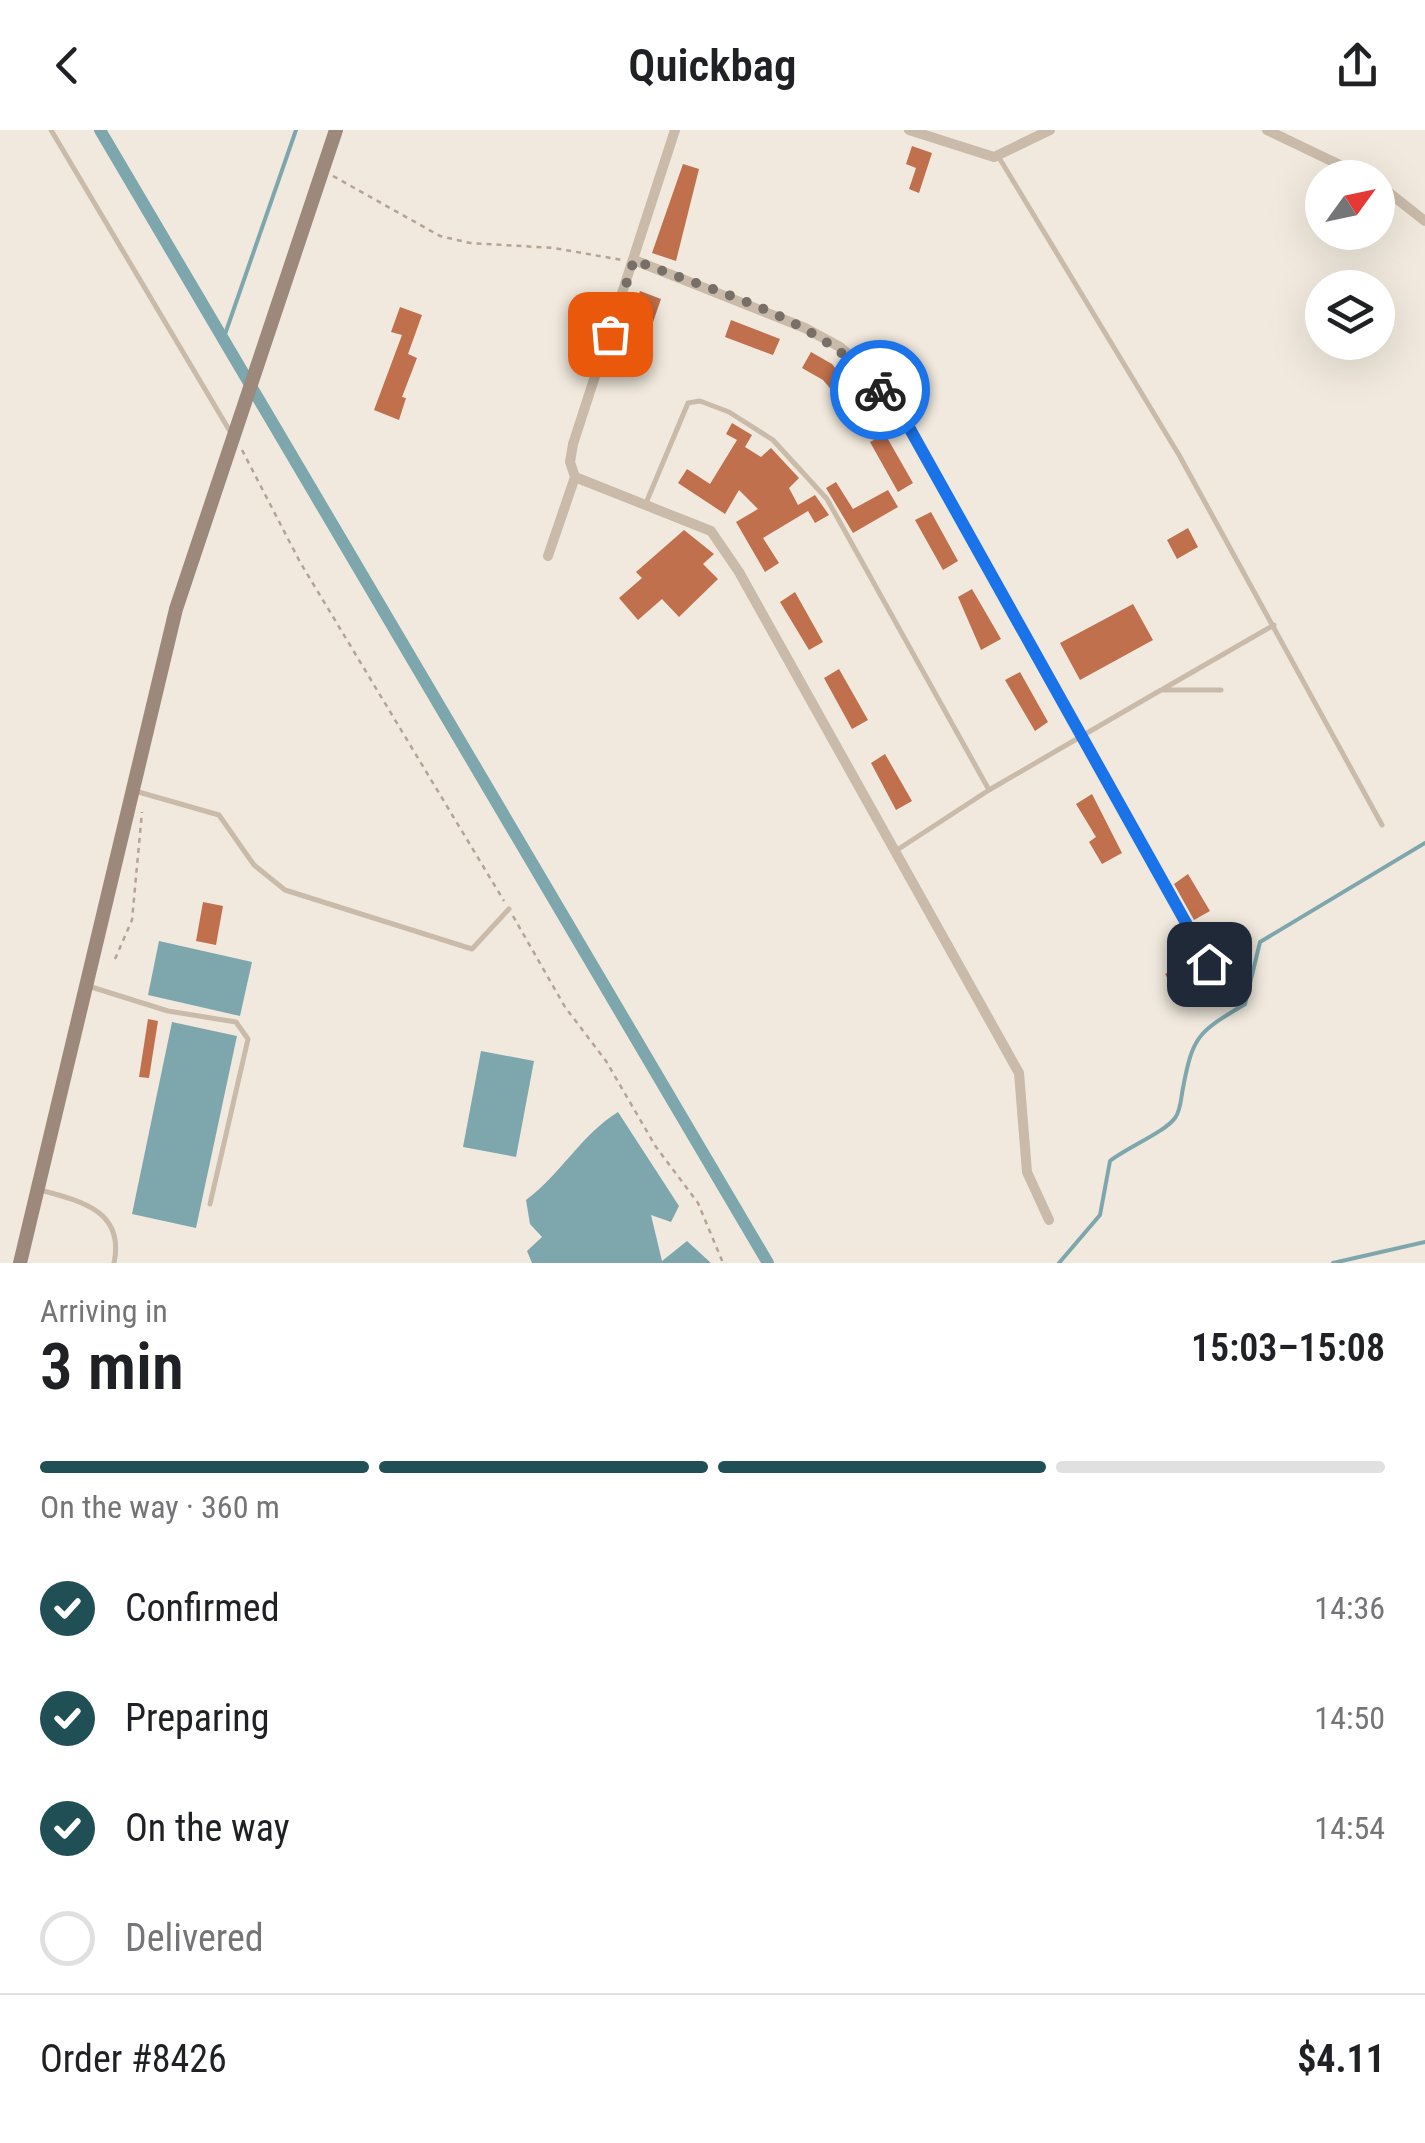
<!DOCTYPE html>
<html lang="en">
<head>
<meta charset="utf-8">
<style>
	body { margin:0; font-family:"Roboto Condensed",sans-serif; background:#f2f2f2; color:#202124; height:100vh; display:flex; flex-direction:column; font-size:38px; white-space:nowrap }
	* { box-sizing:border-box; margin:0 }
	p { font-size:32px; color:#757577 }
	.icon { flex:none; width:55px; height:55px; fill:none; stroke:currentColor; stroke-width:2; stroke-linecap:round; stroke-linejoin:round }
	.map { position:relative; height:1133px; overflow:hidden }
	.details { display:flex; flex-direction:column; background:#fff; flex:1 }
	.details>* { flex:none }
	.needle { width:65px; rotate:57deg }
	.tools { position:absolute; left:1305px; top:30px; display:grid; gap:20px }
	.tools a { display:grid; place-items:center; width:90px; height:90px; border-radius:50%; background:#fff; box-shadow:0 10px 40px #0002; font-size:50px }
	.pin { position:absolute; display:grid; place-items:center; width:85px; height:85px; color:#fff; margin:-42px; border-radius:20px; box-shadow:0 5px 15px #0006 }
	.courier { position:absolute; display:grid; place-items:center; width:100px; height:100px; margin:-50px; border:8px solid #1a73e8; border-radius:50%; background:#fff; color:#222; box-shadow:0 2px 12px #0007 }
	.summary em { font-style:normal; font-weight:600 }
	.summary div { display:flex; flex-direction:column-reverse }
	.summary { display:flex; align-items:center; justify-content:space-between; height:170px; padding:0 40px }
	h1 { font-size:65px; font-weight:600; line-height:75px }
	.bar { display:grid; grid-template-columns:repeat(4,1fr); gap:15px 10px; align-content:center; height:120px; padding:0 40px }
	.bar i { height:12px; border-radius:8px; background:#e0e0e0 }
	.bar .selected { background:#204f56 }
	.bar p { grid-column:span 4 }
	.line { display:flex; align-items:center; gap:25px; padding:0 40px; border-top:2px solid #e0e0e0 }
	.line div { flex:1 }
	ol { padding:0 40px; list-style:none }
	li { display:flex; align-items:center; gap:30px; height:110px }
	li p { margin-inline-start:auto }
	li .icon { padding:10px; border-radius:50%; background:#204f56; color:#fff; stroke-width:4 }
	li:last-child { color:#757577 }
	li i { width:55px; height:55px; border:5px solid #e0e0e0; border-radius:50% }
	header { display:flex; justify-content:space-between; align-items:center; height:130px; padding:0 40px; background:#fff; font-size:45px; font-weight:600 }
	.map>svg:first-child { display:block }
</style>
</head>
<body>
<header><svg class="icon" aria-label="back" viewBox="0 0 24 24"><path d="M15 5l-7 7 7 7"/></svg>Quickbag<svg class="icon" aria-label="share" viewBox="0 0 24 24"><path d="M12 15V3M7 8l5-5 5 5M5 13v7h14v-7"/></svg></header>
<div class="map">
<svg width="1425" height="1133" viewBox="0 0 1425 1133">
	<rect width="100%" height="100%" fill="#f1e9dd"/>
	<path fill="#7da7ad" d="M159 811 252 832 240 886 148 865Z
		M172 892 237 906 196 1098 132 1084Z
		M481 921 534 931 516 1027 463 1017Z
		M618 982 679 1076 671 1092 651 1085 662 1131 687 1111 711 1133H532L527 1121 542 1107 530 1094 526 1070C561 1044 581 1005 618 982Z"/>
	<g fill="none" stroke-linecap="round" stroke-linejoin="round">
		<path stroke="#7da7ad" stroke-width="4" d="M223 210 296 0
			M1059 1133 1100 1085 1110 1031C1128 1017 1165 1002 1175 988 1181 980 1181 967 1183 958 1193 904 1199 902 1245 874L1260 812 1425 713
			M1333 1133 1425 1112"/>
		<path stroke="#7da7ad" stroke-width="12" d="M100 0 768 1133"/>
	</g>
	<path fill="#c0704c" d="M912 16 932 23 919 63 909 59 916 38 906 34Z
		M683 34 699 39 676 131 652 123Z
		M640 161 661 169 653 192 631 183Z
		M400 177 422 185 408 224 417 228 402 267 406 268 399 290 374 280 402 205 391 202Z
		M731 190 780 209 773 225 725 207Z
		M811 222 832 234 852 259 839 269 823 250 802 238Z
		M732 293 752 305 745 317 761 327 771 318 799 348 789 358 798 375 815 365 829 385 815 393 808 381 763 408 779 433 765 442 736 392 758 379 739 360 725 384 678 353 687 339 710 354 737 310 726 304Z
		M885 304 913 353 898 362 870 312Z
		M836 352 853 379 888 360 898 377 853 403 826 358Z
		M931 382 958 431 943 440 915 390Z
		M1188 398 1198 417 1177 429 1167 410Z
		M684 400 714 424 703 434 718 449 679 487 662 469 638 490 619 468 642 448 636 442Z
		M972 459 1001 509 981 520 958 467Z
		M795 462 823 512 809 520 780 472Z
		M1133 474 1153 510 1080 550 1060 513Z
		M839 539 868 590 852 599 824 548Z
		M1020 542 1048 592 1035 601 1005 550Z
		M885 624 912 671 896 680 871 633Z
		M1092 664 1122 723 1102 734 1089 712 1096 707 1076 674Z
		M1188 744 1210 781 1194 790 1174 754Z
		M203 772 223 776 216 815 196 811Z
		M1186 832 1199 855 1179 867 1165 844Z
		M148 889 158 891 149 948 139 947Z"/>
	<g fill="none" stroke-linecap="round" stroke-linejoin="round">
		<path stroke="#b5a494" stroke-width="2.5" stroke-dasharray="5 5" stroke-linecap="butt" d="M333 46 440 106 470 113 554 118 622 130
			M242 320 300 432 504 771
			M513 786 565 877 606 931 656 1017 698 1073 723 1133
			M115 829 132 790 142 682"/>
		<path stroke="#c9baa9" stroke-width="5" d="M51 0 231 303
			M998 26 1179 325 1382 695
			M646 373 688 273 700 271 729 282 773 310 827 369 989 660
			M1163 559 1274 495
			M135 661 219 685 254 735 285 760 472 819 509 779
			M894 722 989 660 1161 560H1221
			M88 856 168 881 236 892 248 909 210 1074
			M40 1060C81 1071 125 1081 114 1133"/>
		<path stroke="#c9baa9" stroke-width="10" d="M909 0 994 27 1050 0
			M1267 0 1367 48
			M1378 54 1425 91
			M634 130 805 198 840 217 858 232 906 293 1209 834
			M575 347 711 401 739 442 1019 943 1027 1042 1049 1090
			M575 347 570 332 573 314 675 0
			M548 426 575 347"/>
		<path stroke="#9c897b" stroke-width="14" d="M20 1133 176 479 336 0"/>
	</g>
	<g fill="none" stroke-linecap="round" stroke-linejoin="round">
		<path stroke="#776f68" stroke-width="10" stroke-dasharray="0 18" d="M610 204 634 130C719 164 821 187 880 260"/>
		<path stroke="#1a73e8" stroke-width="12" d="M880 260 906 292 1209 834"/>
	</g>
</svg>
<div class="tools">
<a><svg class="needle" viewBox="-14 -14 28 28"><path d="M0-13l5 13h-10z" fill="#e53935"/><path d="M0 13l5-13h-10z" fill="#757577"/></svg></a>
<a><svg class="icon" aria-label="layers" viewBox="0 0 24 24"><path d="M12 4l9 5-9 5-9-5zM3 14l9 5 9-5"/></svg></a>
</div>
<div class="pin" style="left:610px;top:204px;background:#ea580c"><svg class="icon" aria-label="bag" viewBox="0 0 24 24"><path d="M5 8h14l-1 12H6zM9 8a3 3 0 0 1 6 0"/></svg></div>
<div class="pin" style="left:1209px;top:834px;background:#1f2937"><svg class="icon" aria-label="home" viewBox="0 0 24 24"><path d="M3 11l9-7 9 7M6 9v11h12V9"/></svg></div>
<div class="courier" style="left:880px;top:260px"><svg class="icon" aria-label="bike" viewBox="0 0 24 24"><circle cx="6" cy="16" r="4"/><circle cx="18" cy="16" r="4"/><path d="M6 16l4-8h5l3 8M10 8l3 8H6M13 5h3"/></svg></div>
</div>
<section class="details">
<div class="summary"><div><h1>3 min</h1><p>Arriving in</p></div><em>15:03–15:08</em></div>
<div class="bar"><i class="selected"></i><i class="selected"></i><i class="selected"></i><i></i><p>On the way · 360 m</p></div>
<ol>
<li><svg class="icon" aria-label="check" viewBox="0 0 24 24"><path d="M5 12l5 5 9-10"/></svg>Confirmed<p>14:36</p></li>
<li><svg class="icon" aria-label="check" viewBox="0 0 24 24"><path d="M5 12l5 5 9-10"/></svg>Preparing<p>14:50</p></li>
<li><svg class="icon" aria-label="check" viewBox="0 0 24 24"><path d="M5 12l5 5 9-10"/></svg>On the way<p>14:54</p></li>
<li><i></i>Delivered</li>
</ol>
<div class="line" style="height:130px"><div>Order #8426</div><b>$4.11</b></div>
</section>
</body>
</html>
